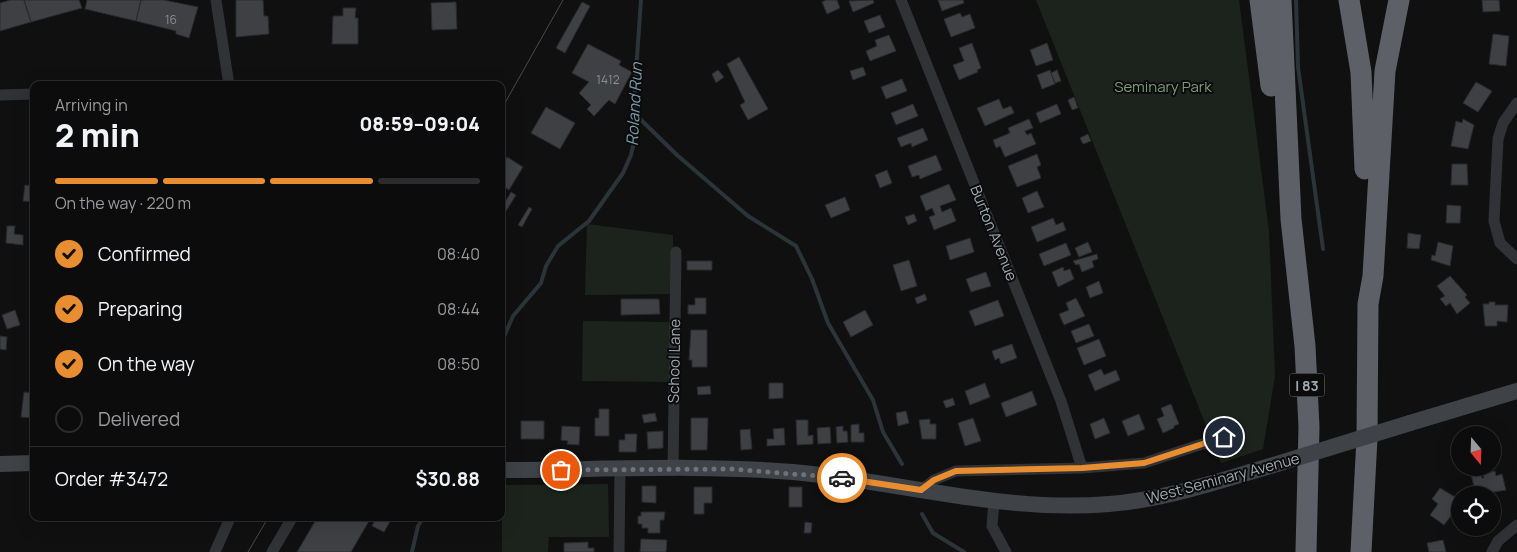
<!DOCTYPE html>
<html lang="en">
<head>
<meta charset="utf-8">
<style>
	body { margin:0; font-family:Manrope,sans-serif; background:#1a1a1b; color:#f1f3f6; height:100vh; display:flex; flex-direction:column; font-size:19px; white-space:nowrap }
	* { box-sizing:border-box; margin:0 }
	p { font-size:16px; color:#9a9b9d }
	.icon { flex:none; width:28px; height:28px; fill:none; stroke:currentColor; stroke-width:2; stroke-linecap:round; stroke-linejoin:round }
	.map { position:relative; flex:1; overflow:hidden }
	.side { position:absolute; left:30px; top:81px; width:475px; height:440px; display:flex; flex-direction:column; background:#0c0c0d; border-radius:10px; box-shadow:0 5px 20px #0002,0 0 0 1px #2c2c2e }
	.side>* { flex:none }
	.needle { width:32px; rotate:161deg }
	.buttons { position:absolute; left:1451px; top:426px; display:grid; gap:10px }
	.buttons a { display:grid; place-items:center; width:50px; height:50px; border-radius:50%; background:#0c0c0d; box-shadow:0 5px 20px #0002,0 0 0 1px #2c2c2e; font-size:25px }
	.pin { position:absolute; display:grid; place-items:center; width:42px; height:42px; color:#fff; margin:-21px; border:2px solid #fff; border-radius:50%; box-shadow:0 1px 5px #0007 }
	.courier { position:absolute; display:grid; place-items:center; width:50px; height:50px; margin:-25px; border:4px solid #e98e30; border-radius:50%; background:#fff; color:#222; box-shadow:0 1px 6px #0007 }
	.summary em { font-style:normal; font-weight:800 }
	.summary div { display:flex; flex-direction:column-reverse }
	.summary { display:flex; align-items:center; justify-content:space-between; height:85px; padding:0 25px }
	h1 { font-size:32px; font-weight:800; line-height:38px }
	.bar { display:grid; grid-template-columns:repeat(4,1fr); gap:8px 5px; align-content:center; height:60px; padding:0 25px }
	.bar i { height:6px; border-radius:4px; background:#2c2c2e }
	.bar .active { background:#e98e30 }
	.bar p { grid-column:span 4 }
	.line { display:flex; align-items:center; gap:12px; padding:0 25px; border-top:1px solid #2c2c2e }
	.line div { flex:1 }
	ol { padding:0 25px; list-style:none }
	li { display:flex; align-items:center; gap:15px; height:55px }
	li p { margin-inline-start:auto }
	li .icon { padding:5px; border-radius:50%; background:#e98e30; color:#111; stroke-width:4 }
	li:last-child { color:#9a9b9d }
	li i { width:28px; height:28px; border:2px solid #2c2c2e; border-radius:50% }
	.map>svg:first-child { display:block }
</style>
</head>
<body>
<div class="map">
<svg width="1517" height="552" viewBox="0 0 1517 552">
	<rect width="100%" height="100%" fill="#101011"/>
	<path fill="#1c231c" d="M1036 0H1239L1269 231 1275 376 1263 449 1221 463Z
		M587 224 673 235 674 294 585 295Z
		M583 321 671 322 670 382 582 381Z
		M608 484 609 537H549L548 552H502V485Z"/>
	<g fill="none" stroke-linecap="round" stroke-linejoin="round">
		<path stroke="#2a3439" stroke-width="4" d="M1296 0 1298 67 1323 249
			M635 114 677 155 748 216 796 246 812 279 828 323 873 400 883 432 902 464
			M501 344 513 316 541 283 546 266 558 246 589 221 623 173 631 155 636 133 634 100 641 0
			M922 514 933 533 964 552
			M412 552 418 526 423 518"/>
	</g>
	<path fill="#3f4044" stroke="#2a2a2d" d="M10 0H24L31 22 0 31V3Z
		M24 0H79L82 8 31 22Z
		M87 0H141L136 21 85 9Z
		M141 0H164L198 7 189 38 176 34V31L136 21Z
		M236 0H263L264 16H268L269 34 236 37Z
		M826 0H837L840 8 827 14 822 2Z
		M873 0 874 3 853 12 849 1Z
		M938 0H963L964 3 942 11Z
		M1482 0H1499L1500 11 1483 12Z
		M456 2 457 29 432 30 431 3Z
		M582 2 590 6 565 53 556 48Z
		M343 8H356L355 18H358V44H332L333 16H343Z
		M960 13 962 17 970 14 975 28 951 37 944 19Z
		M880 15 885 27 869 33 864 21Z
		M1493 34 1509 36 1506 66 1489 64Z
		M889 35 896 51 870 61 866 51 877 46 875 40Z
		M972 43 981 68 977 70 978 72 959 80 953 65 964 61 959 48Z
		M1047 43 1053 60 1036 66 1030 50Z
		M588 44 621 61 619 65 632 72 615 104 609 100 594 116 587 109 591 105 579 93 589 82 572 73Z
		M739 57 768 109 748 120 740 105 745 102 727 64Z
		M863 67 866 75 853 80 850 71Z
		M718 70 724 77 716 83 712 74Z
		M1050 70 1055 84 1042 89 1037 75Z
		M1057 70 1061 81 1055 83 1051 73Z
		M902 79 907 91 886 99 881 87Z
		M1476 82 1492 91 1478 112 1463 103Z
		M1074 97 1078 108 1072 110 1068 100Z
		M999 99 1003 109 1011 106 1014 113 985 126 977 108Z
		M913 104 918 116 896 125 891 113Z
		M1057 104 1061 114 1040 123 1036 113Z
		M546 107 575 123 560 149 531 133Z
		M1029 119 1033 128 1025 131 1027 135 1031 133 1036 144 1005 157 1000 146 996 148 993 140 1010 133 1008 128Z
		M1463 119 1474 125 1468 149 1451 146 1456 121 1462 123Z
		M923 128 928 140 912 147 911 143 901 147 897 138Z
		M1088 134 1091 141 1083 144 1080 138Z
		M1037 154 1041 165 1037 167 1041 178 1017 187 1008 166Z
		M936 155 942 170 920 179 919 175 912 177 908 166Z
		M507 157 523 167 509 190 501 185V166Z
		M1452 164H1467L1468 185H1451Z
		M887 170 892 183 880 188 875 175Z
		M949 184 956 200 940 206 942 212 951 208 956 221 934 230 929 217 935 215 932 208 926 211 920 196Z
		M25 185 34 186V202L23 201Z
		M1037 191 1044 207 1028 213 1022 198Z
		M511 192 516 195 503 216 501 209Z
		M845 197 850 210 831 218 825 205Z
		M1447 205 1461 206 1460 223H1446Z
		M529 207 532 209 522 227 518 225Z
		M914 214 917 221 908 225 905 217Z
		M1053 218 1056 225 1063 222 1066 230 1037 242 1031 227Z
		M7 226H15L14 234 23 235V245L6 243Z
		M1408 233 1421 235 1419 249 1407 248Z
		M970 238 974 252 950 260 946 246Z
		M1088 242 1092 252 1079 257 1075 248Z
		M1438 242 1453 246 1450 266 1431 260 1432 255 1435 256Z
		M1066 243 1071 255 1044 266 1039 254Z
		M1097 254 1098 259 1092 261 1094 267 1082 272 1079 264 1076 265 1073 261Z
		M909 260 917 286 901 291 893 265Z
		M687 261H712V270H687Z
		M1063 267 1064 271 1070 269 1074 279 1058 287 1052 272Z
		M986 272 991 286 971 292 966 279Z
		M1450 276 1467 295 1465 297 1470 303 1457 314 1450 303 1446 306 1440 299 1445 296 1437 286Z
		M1099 281 1103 293 1090 298 1086 287Z
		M925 294 927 300 917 304 915 298Z
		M695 298H706V314H688V305H695Z
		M1076 298 1085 316 1064 325 1059 314 1069 310 1066 303Z
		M621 299H659L660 314 621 315Z
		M998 300 1004 316 975 326 969 311Z
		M1489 302H1495V305H1508L1507 322 1497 321V326H1485L1483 304H1489Z
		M15 310 20 325 7 329 2 315Z
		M865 310 873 325 851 337 843 322Z
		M1089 324 1094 336 1076 343 1071 331Z
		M691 330H707V367H692V360H689Z
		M0 336 7 337 6 350 0 349Z
		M1099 339 1106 356 1084 365 1077 348Z
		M1012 344 1017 358 1001 364 999 358 995 360 992 351Z
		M1101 369 1104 375 1116 370 1120 380 1095 391 1088 375Z
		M769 383H783V398L769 399Z
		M985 383 990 397 970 405 965 391Z
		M710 386 711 394 698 395 697 387Z
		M1032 391 1037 405 1006 417 1001 403Z
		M24 392 34 393V418L21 417Z
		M953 398 955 405 946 408 943 401Z
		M1171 404 1179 424 1174 426V428L1163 433 1157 419 1164 416 1161 408Z
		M599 409H609V436H595V418H599Z
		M906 411 909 423 898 426 896 413Z
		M655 413 657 421 644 423 642 415Z
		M1139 414 1145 429 1128 436 1122 421Z
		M691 418H708L707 450H691Z
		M973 418 981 441 965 446 958 423Z
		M1104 418 1110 433 1095 439 1090 424Z
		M930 419V424H936V439H922L919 420Z
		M796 420H808V436L813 435V444L797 445Z
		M521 421H544V439H521Z
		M859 424V433H864V442H851V425Z
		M562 426 580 427 579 445 567 444 568 441 561 440Z
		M843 426V431H847L848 442 837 443 836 427Z
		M830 427 831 443 818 444 817 428Z
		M784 428 785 445 767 446V439H774L773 429Z
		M750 429 752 449 741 450 740 430Z
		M663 431V448L648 449 647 432Z
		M625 434H637L636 452H619V440H625Z
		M1495 471 1496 476 1502 474 1506 490 1476 495 1471 474 1480 472 1482 478H1484L1483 474Z
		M642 486H656V503L642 502Z
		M694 487H712V503H704V514H694Z
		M789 487H802V507H789Z
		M1440 488 1460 500V504L1444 525 1430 515 1438 504 1432 499Z
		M641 512H665L664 520H660V533H648V528H642V524H638V516H641Z
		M317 518H363L369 521 351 552H297Z
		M376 518H392L384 532 372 526Z
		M805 522 812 523 811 533H804Z
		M641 539 667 540 666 552H640Z
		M1443 540 1446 552H1429L1427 543Z
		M588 542V548H594V552H564V543Z"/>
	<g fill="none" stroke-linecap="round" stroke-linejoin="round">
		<path stroke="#313236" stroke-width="11" d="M216 0 229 85
			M901 0 1061 401 1082 468
			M0 95 34 94
			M1517 103 1503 123 1498 139 1494 221 1500 243 1517 259
			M673 470 676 252
			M921 490 934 480 956 471 1082 468 1144 463 1224 437
			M994 501 992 526 1006 552
			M215 552 230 518
			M272 552 292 518
			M619 552 620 470
			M1492 552 1498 541 1517 525"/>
		<path stroke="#3f4246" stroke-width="16" d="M1410 423 1517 391
			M0 464 34 463
			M501 470C598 470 696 464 793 472 898 481 1002 513 1109 504 1163 500 1215 482 1267 467"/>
		<path stroke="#5d6167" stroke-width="21" d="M1260 0 1271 86
			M1281 0 1291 219 1305 346 1309 427 1306 552
			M1349 0 1361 72 1365 169
			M1361 552 1367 438 1368 304 1373 276 1385 71 1399 0"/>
		<path stroke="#484b4f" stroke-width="1" d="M501 110 563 0
			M248 552 268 518"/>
		<path stroke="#3f4246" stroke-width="16" d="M1267 467 1410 423"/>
	</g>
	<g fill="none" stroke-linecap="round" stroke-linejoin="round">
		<path stroke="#6e7379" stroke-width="5" stroke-dasharray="0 9" d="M561 470 732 469 842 478"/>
		<path stroke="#e98e30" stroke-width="6" d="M842 478 921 490 934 480 956 471 1082 468 1144 463 1224 437"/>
	</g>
	<g text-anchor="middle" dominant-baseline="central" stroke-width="4" stroke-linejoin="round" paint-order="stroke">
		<g font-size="12" fill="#888f96">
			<text x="171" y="19">16</text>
			<text x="608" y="79">1412</text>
		</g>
		<rect fill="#0b0b0c" stroke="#747a80" stroke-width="1" x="1289.5" y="373.5" width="35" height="23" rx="4"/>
		<g font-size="14" font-weight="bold" fill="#a1a9b1">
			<text x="1307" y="385">I 83</text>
		</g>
		<g font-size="15" fill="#7c9c79" stroke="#0b0b0c">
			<text x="1163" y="86">Seminary Park</text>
		</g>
		<g font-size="15" fill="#a1a9b1" stroke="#0b0b0c">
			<text transform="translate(994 233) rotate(68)">Burton Avenue</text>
			<text transform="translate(674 361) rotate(-89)">School Lane</text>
			<text transform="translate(1223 478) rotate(-15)">West Seminary Avenue</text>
		</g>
		<g font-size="16" font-style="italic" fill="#799cac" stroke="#0b0b0c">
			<text transform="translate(634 104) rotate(-87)">Roland Run</text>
		</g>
	</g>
</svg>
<div class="buttons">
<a><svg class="needle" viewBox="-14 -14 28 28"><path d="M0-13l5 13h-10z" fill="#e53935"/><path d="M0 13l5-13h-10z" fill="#9a9b9d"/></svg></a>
<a><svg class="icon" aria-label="locate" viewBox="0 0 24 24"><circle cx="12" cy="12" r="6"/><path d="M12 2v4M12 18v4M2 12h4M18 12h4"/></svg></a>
</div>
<div class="pin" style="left:561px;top:470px;background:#ea580c"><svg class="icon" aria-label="bag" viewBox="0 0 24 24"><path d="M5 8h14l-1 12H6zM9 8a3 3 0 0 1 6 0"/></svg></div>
<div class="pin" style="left:1224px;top:437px;background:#1f2937"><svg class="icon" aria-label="home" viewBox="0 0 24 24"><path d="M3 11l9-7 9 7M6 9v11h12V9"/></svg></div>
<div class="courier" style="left:842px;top:478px"><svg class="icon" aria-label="car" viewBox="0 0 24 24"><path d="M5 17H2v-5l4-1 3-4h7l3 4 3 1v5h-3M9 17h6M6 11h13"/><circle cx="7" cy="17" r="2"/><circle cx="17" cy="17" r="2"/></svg></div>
<section class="side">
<div class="summary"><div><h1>2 min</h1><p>Arriving in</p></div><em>08:59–09:04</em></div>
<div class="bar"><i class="active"></i><i class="active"></i><i class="active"></i><i></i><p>On the way · 220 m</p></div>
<ol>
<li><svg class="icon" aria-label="check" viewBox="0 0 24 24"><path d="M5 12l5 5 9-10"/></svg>Confirmed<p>08:40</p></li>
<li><svg class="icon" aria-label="check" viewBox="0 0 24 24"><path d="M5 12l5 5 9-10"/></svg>Preparing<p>08:44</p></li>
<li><svg class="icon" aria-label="check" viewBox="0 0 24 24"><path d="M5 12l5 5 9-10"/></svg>On the way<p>08:50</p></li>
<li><i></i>Delivered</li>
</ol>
<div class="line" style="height:65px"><div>Order #3472</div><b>$30.88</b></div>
</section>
</div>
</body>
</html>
